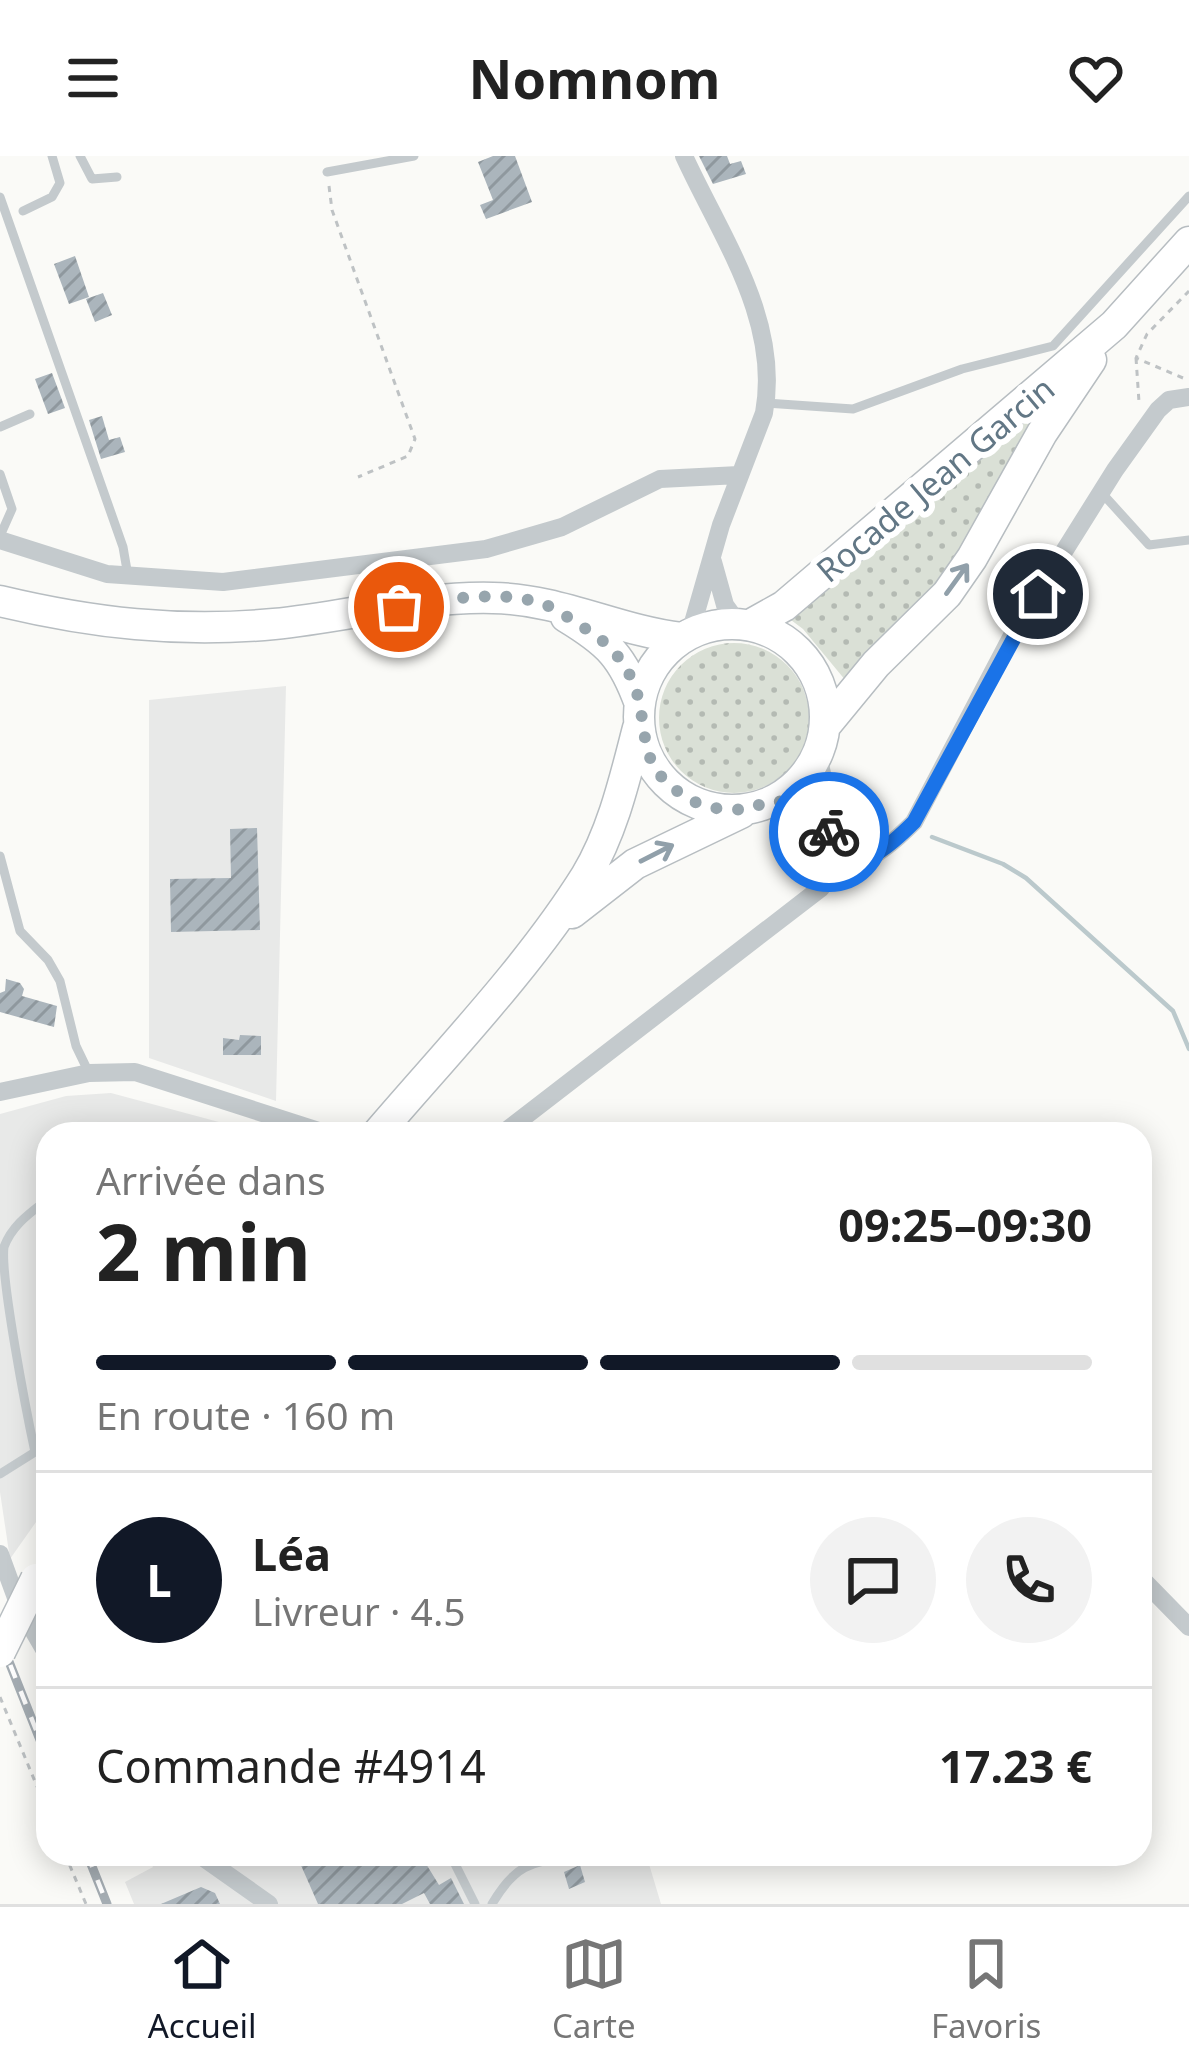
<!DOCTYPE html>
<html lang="fr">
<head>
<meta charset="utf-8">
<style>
	body { margin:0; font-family:"Noto Sans",sans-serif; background:#f2f2f2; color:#222; height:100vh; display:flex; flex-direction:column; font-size:45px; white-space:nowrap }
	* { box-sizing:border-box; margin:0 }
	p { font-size:39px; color:#767676 }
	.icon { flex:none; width:66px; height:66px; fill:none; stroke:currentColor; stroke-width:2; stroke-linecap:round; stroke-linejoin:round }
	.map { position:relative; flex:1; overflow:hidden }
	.panel { position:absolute; left:36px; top:966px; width:1116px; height:744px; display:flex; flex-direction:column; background:#fff; border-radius:36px; box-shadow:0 6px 30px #0003 }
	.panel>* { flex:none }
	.pin { position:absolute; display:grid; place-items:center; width:102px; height:102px; color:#fff; margin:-51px; border:6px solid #fff; border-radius:50%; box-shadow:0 3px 12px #0007 }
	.courier { position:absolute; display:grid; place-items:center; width:120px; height:120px; margin:-60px; border:9px solid #1a73e8; border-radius:50%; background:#fff; color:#222; box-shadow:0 3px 15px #0007 }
	.head em { font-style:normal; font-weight:700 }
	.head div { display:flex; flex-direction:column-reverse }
	.head { display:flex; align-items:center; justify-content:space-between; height:204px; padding:0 60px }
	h1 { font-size:78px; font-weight:700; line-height:90px }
	.bar { display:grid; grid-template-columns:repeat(4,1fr); gap:18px 12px; align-content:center; height:144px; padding:0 60px }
	.bar i { height:15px; border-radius:9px; background:#e0e0e0 }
	.bar .on { background:#111827 }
	.bar p { grid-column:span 4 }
	.line { display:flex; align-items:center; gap:30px; padding:0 60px; border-top:3px solid #e0e0e0 }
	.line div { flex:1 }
	.round { display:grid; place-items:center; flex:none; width:126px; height:126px; border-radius:63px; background:#f2f2f2 }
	header { display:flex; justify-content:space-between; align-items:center; height:156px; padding:0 60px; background:#fff; font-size:54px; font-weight:700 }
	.tab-bar { display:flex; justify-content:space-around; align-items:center; height:168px; border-top:3px solid #e0e0e0; background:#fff; font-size:33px; color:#767676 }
	.tab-bar a { display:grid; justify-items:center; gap:6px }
	.tab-bar .on { color:#111827 }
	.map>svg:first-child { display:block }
</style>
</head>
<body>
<header><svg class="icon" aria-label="menu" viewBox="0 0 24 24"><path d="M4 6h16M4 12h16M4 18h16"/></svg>Nomnom<svg class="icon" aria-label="heart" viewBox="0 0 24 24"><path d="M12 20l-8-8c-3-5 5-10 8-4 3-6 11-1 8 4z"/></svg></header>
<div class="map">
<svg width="1189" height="1748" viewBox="0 0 1189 1748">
	<defs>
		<pattern id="grass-dots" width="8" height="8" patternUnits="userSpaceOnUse" patternTransform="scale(3)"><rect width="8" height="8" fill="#dae0d6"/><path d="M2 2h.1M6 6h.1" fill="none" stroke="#b4bab3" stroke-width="1.8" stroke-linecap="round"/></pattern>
		<pattern id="building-hatch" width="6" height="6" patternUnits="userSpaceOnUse" patternTransform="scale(3)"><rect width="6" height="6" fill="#abb5bc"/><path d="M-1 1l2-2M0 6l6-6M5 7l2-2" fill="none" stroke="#8f989e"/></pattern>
	</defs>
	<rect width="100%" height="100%" fill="#fafaf7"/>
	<path fill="#e8e9e8" d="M286 530 276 945 149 902V544Z
		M111 937 263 978H48V1349L10 1403 0 1336V958L66 940Z
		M133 1698H646L661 1748H134L125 1726 153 1711 148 1702Z"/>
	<path fill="url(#grass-dots)" d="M1024 264 1033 274 942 426 846 525 803 473 787 461Z
		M659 562a75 75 0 1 1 150 0a75 75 0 1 1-150 0Z"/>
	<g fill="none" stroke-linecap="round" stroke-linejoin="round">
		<path stroke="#bbc9cc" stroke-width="4.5" d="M932 681 1003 708 1026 722 1173 855 1189 893"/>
	</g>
	<path fill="url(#building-hatch)" d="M493 0H515L532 46 486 63 480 49 493 44 478 6Z
		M699 0H727L730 8 741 5 746 18 713 28Z
		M75 100 89 141 69 148 54 108Z
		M103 137 112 159 95 166 86 143Z
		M52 217 65 252 48 258 35 223Z
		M102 260 109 284 120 281 125 296 101 303 89 264Z
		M257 672 260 774 171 776 170 723 231 722 230 673Z
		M6 823 20 827 24 833 22 840 57 850 54 871 0 856V837L5 835Z
		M240 879 261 880V899H223V882L239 884Z
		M296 1698H420L439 1729 451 1722 464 1748H430L424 1737 402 1748H318Z
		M580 1709 585 1726 569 1733 564 1716Z
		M201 1731 215 1737 220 1748H161Z"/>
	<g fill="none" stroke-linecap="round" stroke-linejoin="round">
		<g stroke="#b7bdc1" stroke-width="33">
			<path id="primary" d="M0 445C92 467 179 477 274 468 346 461 420 440 493 442 560 443 616 474 681 482
				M566 461C609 487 623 501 640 548
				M639 561a93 93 0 1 1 186 0a93 93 0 1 1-186 0Z
				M750 469 784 450 1114 169 1189 86
				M825 570 876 508 947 438 972 402 1042 277 1091 204
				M572 757 635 708 741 657
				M377 978C447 896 529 811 586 720 613 675 625 622 638 572"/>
		</g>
		<path stroke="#bec2c4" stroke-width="3" stroke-dasharray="6 6" stroke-linecap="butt" d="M329 30 332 54 415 283 408 300 358 321
			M1136 202 1139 246
			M1183 222 1136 202 1147 178 1189 135
			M0 1541 48 1657
			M65 1698 86 1748"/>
		<path stroke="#c4cacd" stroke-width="9" d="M80 0 92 23 117 21
			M327 16 414 0
			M0 41 123 391 128 420
			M23 55 52 41 60 27 52 0
			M766 247 853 253 962 213 1053 190 1189 40
			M0 271 30 258
			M0 318 12 353 0 380
			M1101 336 1149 389 1189 384
			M0 700 20 775 48 804 60 825 76 890 89 917
			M0 1318 35 1296C27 1259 0 1120 4 1091 12 1069 30 1057 48 1043
			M450 1698 475 1748
			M492 1748C520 1700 538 1707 588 1698"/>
		<path stroke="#c4cacd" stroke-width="18" d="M684 0C721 81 781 164 764 257L721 369 690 477
			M0 384 107 418 223 426 486 393 562 371 660 323 739 319
			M713 406 725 449 738 467
			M773 645 814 663 835 684
			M834 707C867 711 892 688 914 666L1016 472 1115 314 1158 254 1169 244 1189 241
			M0 936 89 917 135 916 322 976
			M502 978 821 732C850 692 826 643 818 599
			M0 1398 19 1450 48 1500
			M1140 1421 1189 1471
			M198 1698 269 1748"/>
		<use href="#primary" stroke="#fff" stroke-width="30"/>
		<g stroke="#a5adb3" stroke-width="9">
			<path id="rail" d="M0 1483 48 1604
				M87 1698 107 1748"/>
		</g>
		<use href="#rail" stroke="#fff" stroke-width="4.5" stroke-dasharray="14" stroke-linecap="butt"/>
		<g stroke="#b7bdc1" stroke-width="33" stroke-linecap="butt">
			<path id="primary-bridge" d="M0 1496 36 1423"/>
		</g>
		<use href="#primary-bridge" stroke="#fff" stroke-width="30"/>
	</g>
	<defs><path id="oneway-shaft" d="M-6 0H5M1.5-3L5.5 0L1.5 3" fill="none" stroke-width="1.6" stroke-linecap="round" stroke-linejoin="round" transform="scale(3)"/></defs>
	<g stroke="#91a0aa">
		<use href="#oneway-shaft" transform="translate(957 423) rotate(-54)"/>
		<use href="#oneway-shaft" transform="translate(657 697) rotate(-27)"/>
	</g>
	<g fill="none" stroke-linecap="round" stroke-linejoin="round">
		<path stroke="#97a5ad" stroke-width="12" stroke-dasharray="0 21.6" d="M399 451C444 444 502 432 546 449 560 455 573 465 586 473 613 489 632 514 639 545 648 589 641 611 684 640 702 652 726 655 746 653 755 652 764 645 773 645 793 644 816 663 829 676"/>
		<path stroke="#1a73e8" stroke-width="15" d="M829 676 836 684 834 707C867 711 892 688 914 666L1038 438"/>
	</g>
	<g text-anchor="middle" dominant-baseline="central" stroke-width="12" stroke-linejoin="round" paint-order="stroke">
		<g font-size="33" fill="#627785" stroke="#fff">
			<text transform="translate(935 323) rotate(-40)">Rocade Jean Garcin</text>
		</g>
	</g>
</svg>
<div class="pin" style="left:399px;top:451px;background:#ea580c"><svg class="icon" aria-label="bag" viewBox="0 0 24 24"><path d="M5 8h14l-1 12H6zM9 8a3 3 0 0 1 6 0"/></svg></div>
<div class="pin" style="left:1038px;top:438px;background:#1f2937"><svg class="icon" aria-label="home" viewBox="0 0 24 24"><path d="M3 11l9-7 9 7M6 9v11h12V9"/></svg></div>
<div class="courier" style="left:829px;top:676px"><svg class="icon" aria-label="bike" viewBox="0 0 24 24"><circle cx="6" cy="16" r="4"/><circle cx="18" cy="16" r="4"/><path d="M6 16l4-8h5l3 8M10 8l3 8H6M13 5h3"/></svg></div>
<section class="panel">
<div class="head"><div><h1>2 min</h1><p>Arrivée dans</p></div><em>09:25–09:30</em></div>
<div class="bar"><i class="on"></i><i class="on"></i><i class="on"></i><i></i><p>En route · 160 m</p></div>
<div class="line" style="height:216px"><b class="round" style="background:#111827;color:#fff">L</b><div><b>Léa</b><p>Livreur · 4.5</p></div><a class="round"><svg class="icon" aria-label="chat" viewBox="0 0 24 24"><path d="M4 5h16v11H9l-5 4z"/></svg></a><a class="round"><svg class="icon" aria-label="phone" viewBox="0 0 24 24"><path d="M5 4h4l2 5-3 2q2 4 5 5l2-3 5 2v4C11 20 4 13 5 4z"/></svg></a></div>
<div class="line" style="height:156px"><div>Commande #4914</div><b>17.23 €</b></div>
</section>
</div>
<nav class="tab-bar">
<a class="on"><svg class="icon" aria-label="home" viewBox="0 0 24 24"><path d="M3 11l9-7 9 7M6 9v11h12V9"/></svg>Accueil</a>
<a><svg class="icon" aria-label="map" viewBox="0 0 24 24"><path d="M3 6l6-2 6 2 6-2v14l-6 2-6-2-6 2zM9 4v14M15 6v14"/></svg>Carte</a>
<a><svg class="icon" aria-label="saved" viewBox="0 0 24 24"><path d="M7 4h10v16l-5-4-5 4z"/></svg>Favoris</a>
</nav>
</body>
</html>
